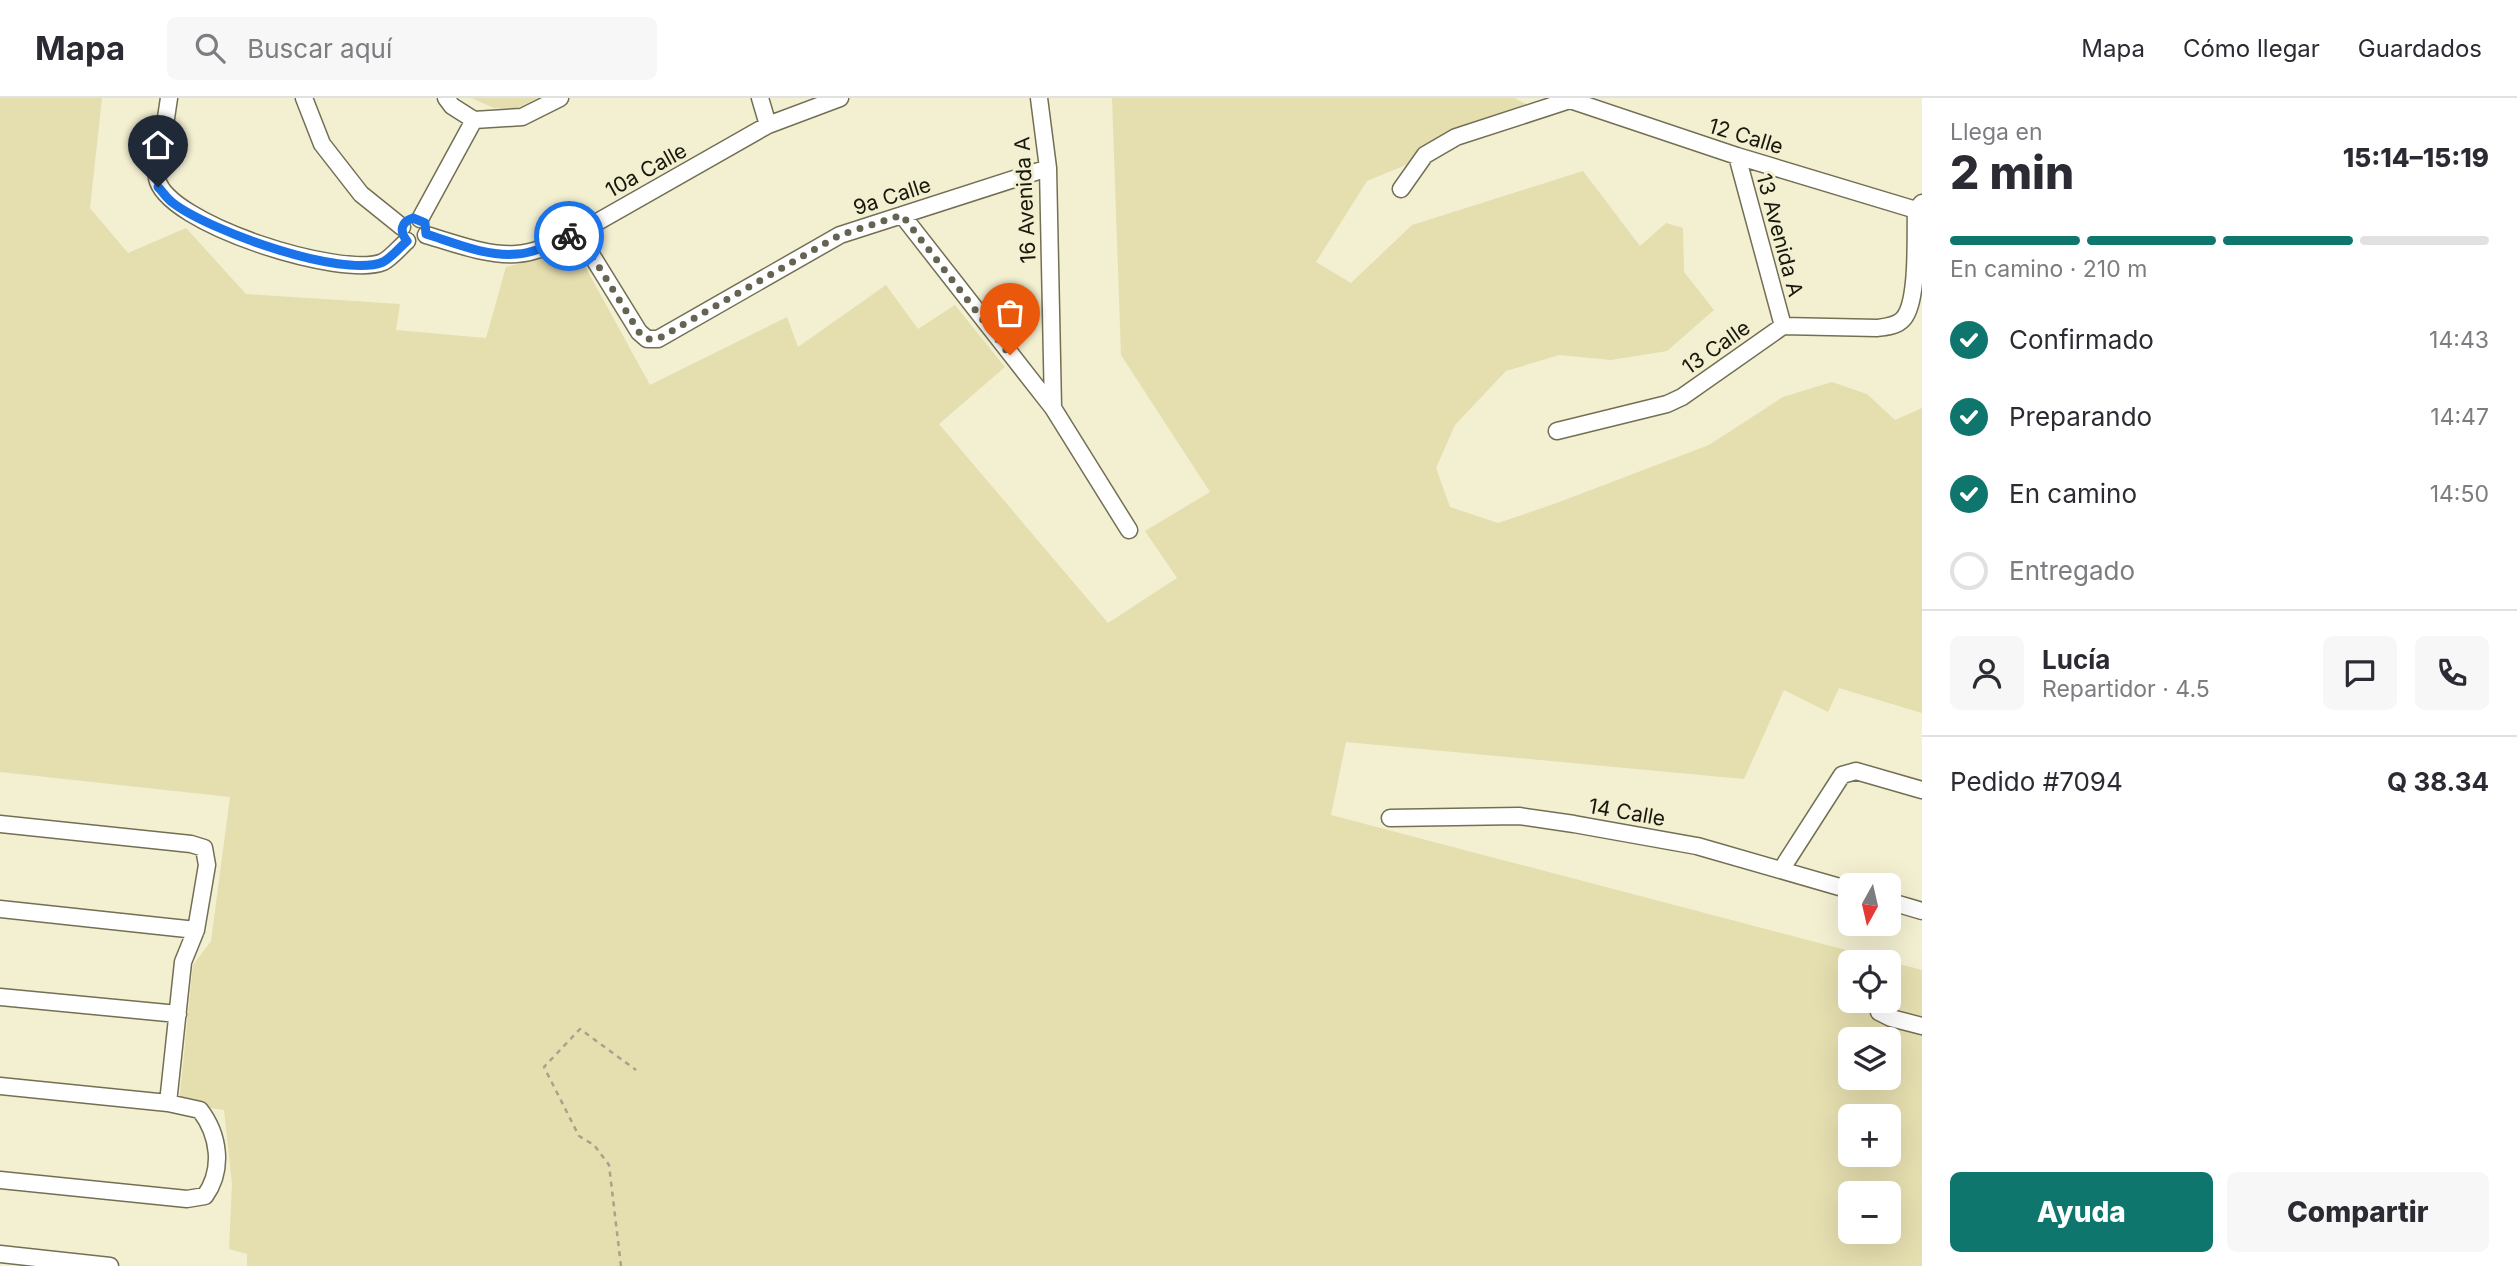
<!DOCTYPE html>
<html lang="es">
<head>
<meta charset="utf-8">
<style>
	body { margin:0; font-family:Inter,sans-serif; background:#f7f7f7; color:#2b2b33; height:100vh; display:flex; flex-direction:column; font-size:26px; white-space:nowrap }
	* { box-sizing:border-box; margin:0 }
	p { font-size:23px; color:#7c7c81 }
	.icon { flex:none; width:38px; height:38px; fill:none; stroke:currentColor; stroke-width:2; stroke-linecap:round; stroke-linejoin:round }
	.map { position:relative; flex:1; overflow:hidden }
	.side { display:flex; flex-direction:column; background:#fff; width:595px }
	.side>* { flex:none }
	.needle { width:46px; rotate:188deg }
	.buttons { position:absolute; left:1838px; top:775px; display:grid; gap:14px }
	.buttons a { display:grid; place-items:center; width:63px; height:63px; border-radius:10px; background:#fff; box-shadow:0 7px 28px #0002; font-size:35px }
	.pin { position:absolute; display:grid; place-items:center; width:60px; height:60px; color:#fff; margin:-72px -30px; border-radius:50% 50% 50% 0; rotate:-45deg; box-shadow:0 0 7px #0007 }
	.pin .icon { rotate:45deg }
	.courier { position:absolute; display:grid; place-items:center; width:70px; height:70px; margin:-35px; border:5px solid #1a73e8; border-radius:50%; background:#fff; color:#222; box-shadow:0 2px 9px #0007 }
	.overview em { font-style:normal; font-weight:800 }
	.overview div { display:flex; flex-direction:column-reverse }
	.overview { display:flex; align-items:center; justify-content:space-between; height:119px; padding:0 28px }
	h1 { font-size:46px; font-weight:800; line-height:52px }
	.bar { display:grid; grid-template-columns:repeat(4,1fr); gap:10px 7px; align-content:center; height:84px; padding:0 28px }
	.bar i { height:9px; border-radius:5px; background:#e1e1e2 }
	.bar .current { background:#0f766e }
	.bar p { grid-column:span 4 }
	.line { display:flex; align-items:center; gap:18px; padding:0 28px; border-top:2px solid #e1e1e2 }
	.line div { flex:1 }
	.round { display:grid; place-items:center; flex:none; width:74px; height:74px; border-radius:10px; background:#f7f7f7 }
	ol { padding:0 28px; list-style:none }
	li { display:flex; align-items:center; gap:21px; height:77px }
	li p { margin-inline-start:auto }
	li .icon { padding:7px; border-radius:50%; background:#0f766e; color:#fff; stroke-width:4 }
	li:last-child { color:#7c7c81 }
	li i { width:38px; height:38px; border:4px solid #e1e1e2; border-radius:50% }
	.primary-button { display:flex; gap:14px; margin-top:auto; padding:14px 28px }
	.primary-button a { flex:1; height:80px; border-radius:10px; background:#0f766e; color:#fff; font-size:28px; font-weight:800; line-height:80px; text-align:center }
	.primary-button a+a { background:#f7f7f7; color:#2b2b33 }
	header { display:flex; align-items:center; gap:42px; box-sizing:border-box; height:98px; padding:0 35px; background:#fff; border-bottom:2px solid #e1e1e2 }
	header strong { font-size:33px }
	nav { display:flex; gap:38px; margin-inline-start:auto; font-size:24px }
	.search { width:490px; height:63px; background:#f7f7f7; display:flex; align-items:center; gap:18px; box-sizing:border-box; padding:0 24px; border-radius:10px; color:#7c7c81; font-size:26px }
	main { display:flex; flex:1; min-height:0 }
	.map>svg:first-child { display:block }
</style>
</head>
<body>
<header>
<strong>Mapa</strong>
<div class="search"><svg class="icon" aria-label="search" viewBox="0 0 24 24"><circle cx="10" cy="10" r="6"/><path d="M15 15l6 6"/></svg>Buscar aquí</div>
<nav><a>Mapa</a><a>Cómo llegar</a><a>Guardados</a></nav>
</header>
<main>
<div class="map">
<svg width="1922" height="1168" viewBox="0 0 1922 1168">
	<rect width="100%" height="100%" fill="#f3efd1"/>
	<path fill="#e5deaf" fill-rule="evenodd" d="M0 0H102L90 110 128 155 186 130 246 196 400 206 396 232 486 240 506 169 576 152 650 287 787 219 798 249 886 187 918 231 955 207 1005 269 939 326 1108 525 1177 480 1145 433 1210 394 1121 257 1112 0H1514L1538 12 1367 83 1316 164 1351 185 1412 127 1583 73 1640 148 1666 125 1683 130 1684 174 1714 212 1667 253 1611 262 1559 257 1506 273 1455 327 1436 370 1450 409 1498 425 1554 406 1709 347 1783 299 1832 284 1867 296 1895 322 1922 310V615L1839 590 1828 614 1784 592 1744 681 1346 644 1331 717 1922 872V1168H247V1156L229 1151 232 1086 224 1012 179 1005 193 867 211 843 230 699 0 674ZM1850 864H1888V903H1850ZM1850 942H1888V980H1850ZM1850 1018H1888V1057H1850ZM1850 1096H1888V1134H1850Z
		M471 0H537L515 11 494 10Z"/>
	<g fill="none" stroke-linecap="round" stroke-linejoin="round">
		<g stroke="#736f54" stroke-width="19">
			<path id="minor" d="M169 0 157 80C165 126 343 181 383 164 391 160 400 149 407 143
				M304 0 322 46 361 96 402 129
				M446 0 452 8 474 22
				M760 0 768 27
				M1039 0 1048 70 1053 310 1129 432
				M1564 0 1737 58 1916 112
				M474 22 522 19 560 0
				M1737 58 1783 228
				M1401 91 1425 57 1456 39 1570 2
				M902 117 1053 310
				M420 121 474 22
				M578 135 639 234 647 241H658L840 137 1048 70
				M426 137C455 145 486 158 516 156 537 155 559 143 578 135L768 27 840 0
				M1557 333 1667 306 1682 299 1783 228 1877 230C1886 229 1897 228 1903 221 1919 204 1915 136 1916 112L1922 105
				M1390 720 1519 718 1574 726 1697 748 1850 792
				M0 726 191 746 204 750 207 767 196 832 183 864 168 1005
				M1781 772 1842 677 1856 673 1922 692
				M1888 803 1922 813
				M0 811 196 832
				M0 899 178 916
				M1879 914 1891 920 1922 928
				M0 988 168 1005 200 1012C219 1037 224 1071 205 1098L187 1101 0 1082
				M0 1156 110 1168"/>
		</g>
		<path stroke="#a6a38c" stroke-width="2.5" stroke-dasharray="5 5" stroke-linecap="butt" d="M621 1168 609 1067 594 1047 579 1038 544 969 580 931 636 972"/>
		<use href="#minor" stroke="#fff" stroke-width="16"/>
	</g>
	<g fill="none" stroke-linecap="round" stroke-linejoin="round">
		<path stroke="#656351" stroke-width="7" stroke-dasharray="0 12.6" d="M569 138 578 135 639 234 647 241H658L840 137 902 117 1010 257"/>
		<path stroke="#1a73e8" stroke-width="9" d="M158 89C163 94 167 101 173 105 208 132 342 181 383 164 391 160 400 149 407 143 399 133 401 124 413 120L425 125 426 136C455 145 487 159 517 156 535 155 553 145 569 138"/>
	</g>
	<g text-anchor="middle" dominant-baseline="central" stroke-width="6" stroke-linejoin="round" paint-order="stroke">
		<g font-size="21" fill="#18170c" stroke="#f3efd1">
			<text transform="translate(1746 38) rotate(17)">12 Calle</text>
			<text transform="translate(646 72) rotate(-29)">10a Calle</text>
			<text transform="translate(892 98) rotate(-18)">9a Calle</text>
			<text transform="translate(1025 102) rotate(-93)">16 Avenida A</text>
			<text transform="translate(1780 137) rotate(75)">13 Avenida A</text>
			<text transform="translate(1716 249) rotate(-35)">13 Calle</text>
			<text transform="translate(1627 714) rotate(10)">14 Calle</text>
		</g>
	</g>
</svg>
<div class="buttons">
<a><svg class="needle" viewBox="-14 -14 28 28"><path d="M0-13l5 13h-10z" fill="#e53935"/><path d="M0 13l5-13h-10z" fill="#7c7c81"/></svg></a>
<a><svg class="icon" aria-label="locate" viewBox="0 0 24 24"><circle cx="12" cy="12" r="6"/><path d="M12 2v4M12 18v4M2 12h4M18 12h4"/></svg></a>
<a><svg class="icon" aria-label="layers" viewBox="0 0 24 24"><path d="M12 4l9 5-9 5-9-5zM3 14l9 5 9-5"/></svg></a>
<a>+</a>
<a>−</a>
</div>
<div class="pin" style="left:1010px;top:257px;background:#ea580c"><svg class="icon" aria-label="bag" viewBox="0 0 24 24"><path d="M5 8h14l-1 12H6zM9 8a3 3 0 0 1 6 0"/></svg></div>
<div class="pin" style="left:158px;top:89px;background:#1f2937"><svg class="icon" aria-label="home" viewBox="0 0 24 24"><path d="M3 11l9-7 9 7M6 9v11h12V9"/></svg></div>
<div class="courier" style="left:569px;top:138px"><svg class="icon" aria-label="bike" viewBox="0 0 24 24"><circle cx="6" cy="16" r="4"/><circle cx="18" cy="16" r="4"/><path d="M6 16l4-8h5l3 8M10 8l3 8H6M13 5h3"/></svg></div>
</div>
<section class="side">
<div class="overview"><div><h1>2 min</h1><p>Llega en</p></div><em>15:14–15:19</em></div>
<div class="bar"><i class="current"></i><i class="current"></i><i class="current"></i><i></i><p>En camino · 210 m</p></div>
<ol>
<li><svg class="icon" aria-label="check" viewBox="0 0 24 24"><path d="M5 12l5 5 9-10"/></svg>Confirmado<p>14:43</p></li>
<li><svg class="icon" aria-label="check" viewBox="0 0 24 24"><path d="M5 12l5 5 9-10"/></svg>Preparando<p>14:47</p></li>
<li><svg class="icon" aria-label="check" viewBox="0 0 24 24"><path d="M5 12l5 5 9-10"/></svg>En camino<p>14:50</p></li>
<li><i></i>Entregado</li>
</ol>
<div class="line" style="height:126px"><a class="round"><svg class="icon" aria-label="person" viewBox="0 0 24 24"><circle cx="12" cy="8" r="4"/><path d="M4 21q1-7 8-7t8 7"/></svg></a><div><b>Lucía</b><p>Repartidor · 4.5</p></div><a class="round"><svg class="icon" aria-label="chat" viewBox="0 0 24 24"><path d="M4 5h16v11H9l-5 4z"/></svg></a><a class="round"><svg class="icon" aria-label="phone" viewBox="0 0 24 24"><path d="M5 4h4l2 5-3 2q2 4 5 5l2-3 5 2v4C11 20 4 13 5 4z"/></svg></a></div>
<div class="line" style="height:91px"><div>Pedido #7094</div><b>Q 38.34</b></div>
<div class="primary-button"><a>Ayuda</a><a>Compartir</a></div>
</section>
</main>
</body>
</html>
